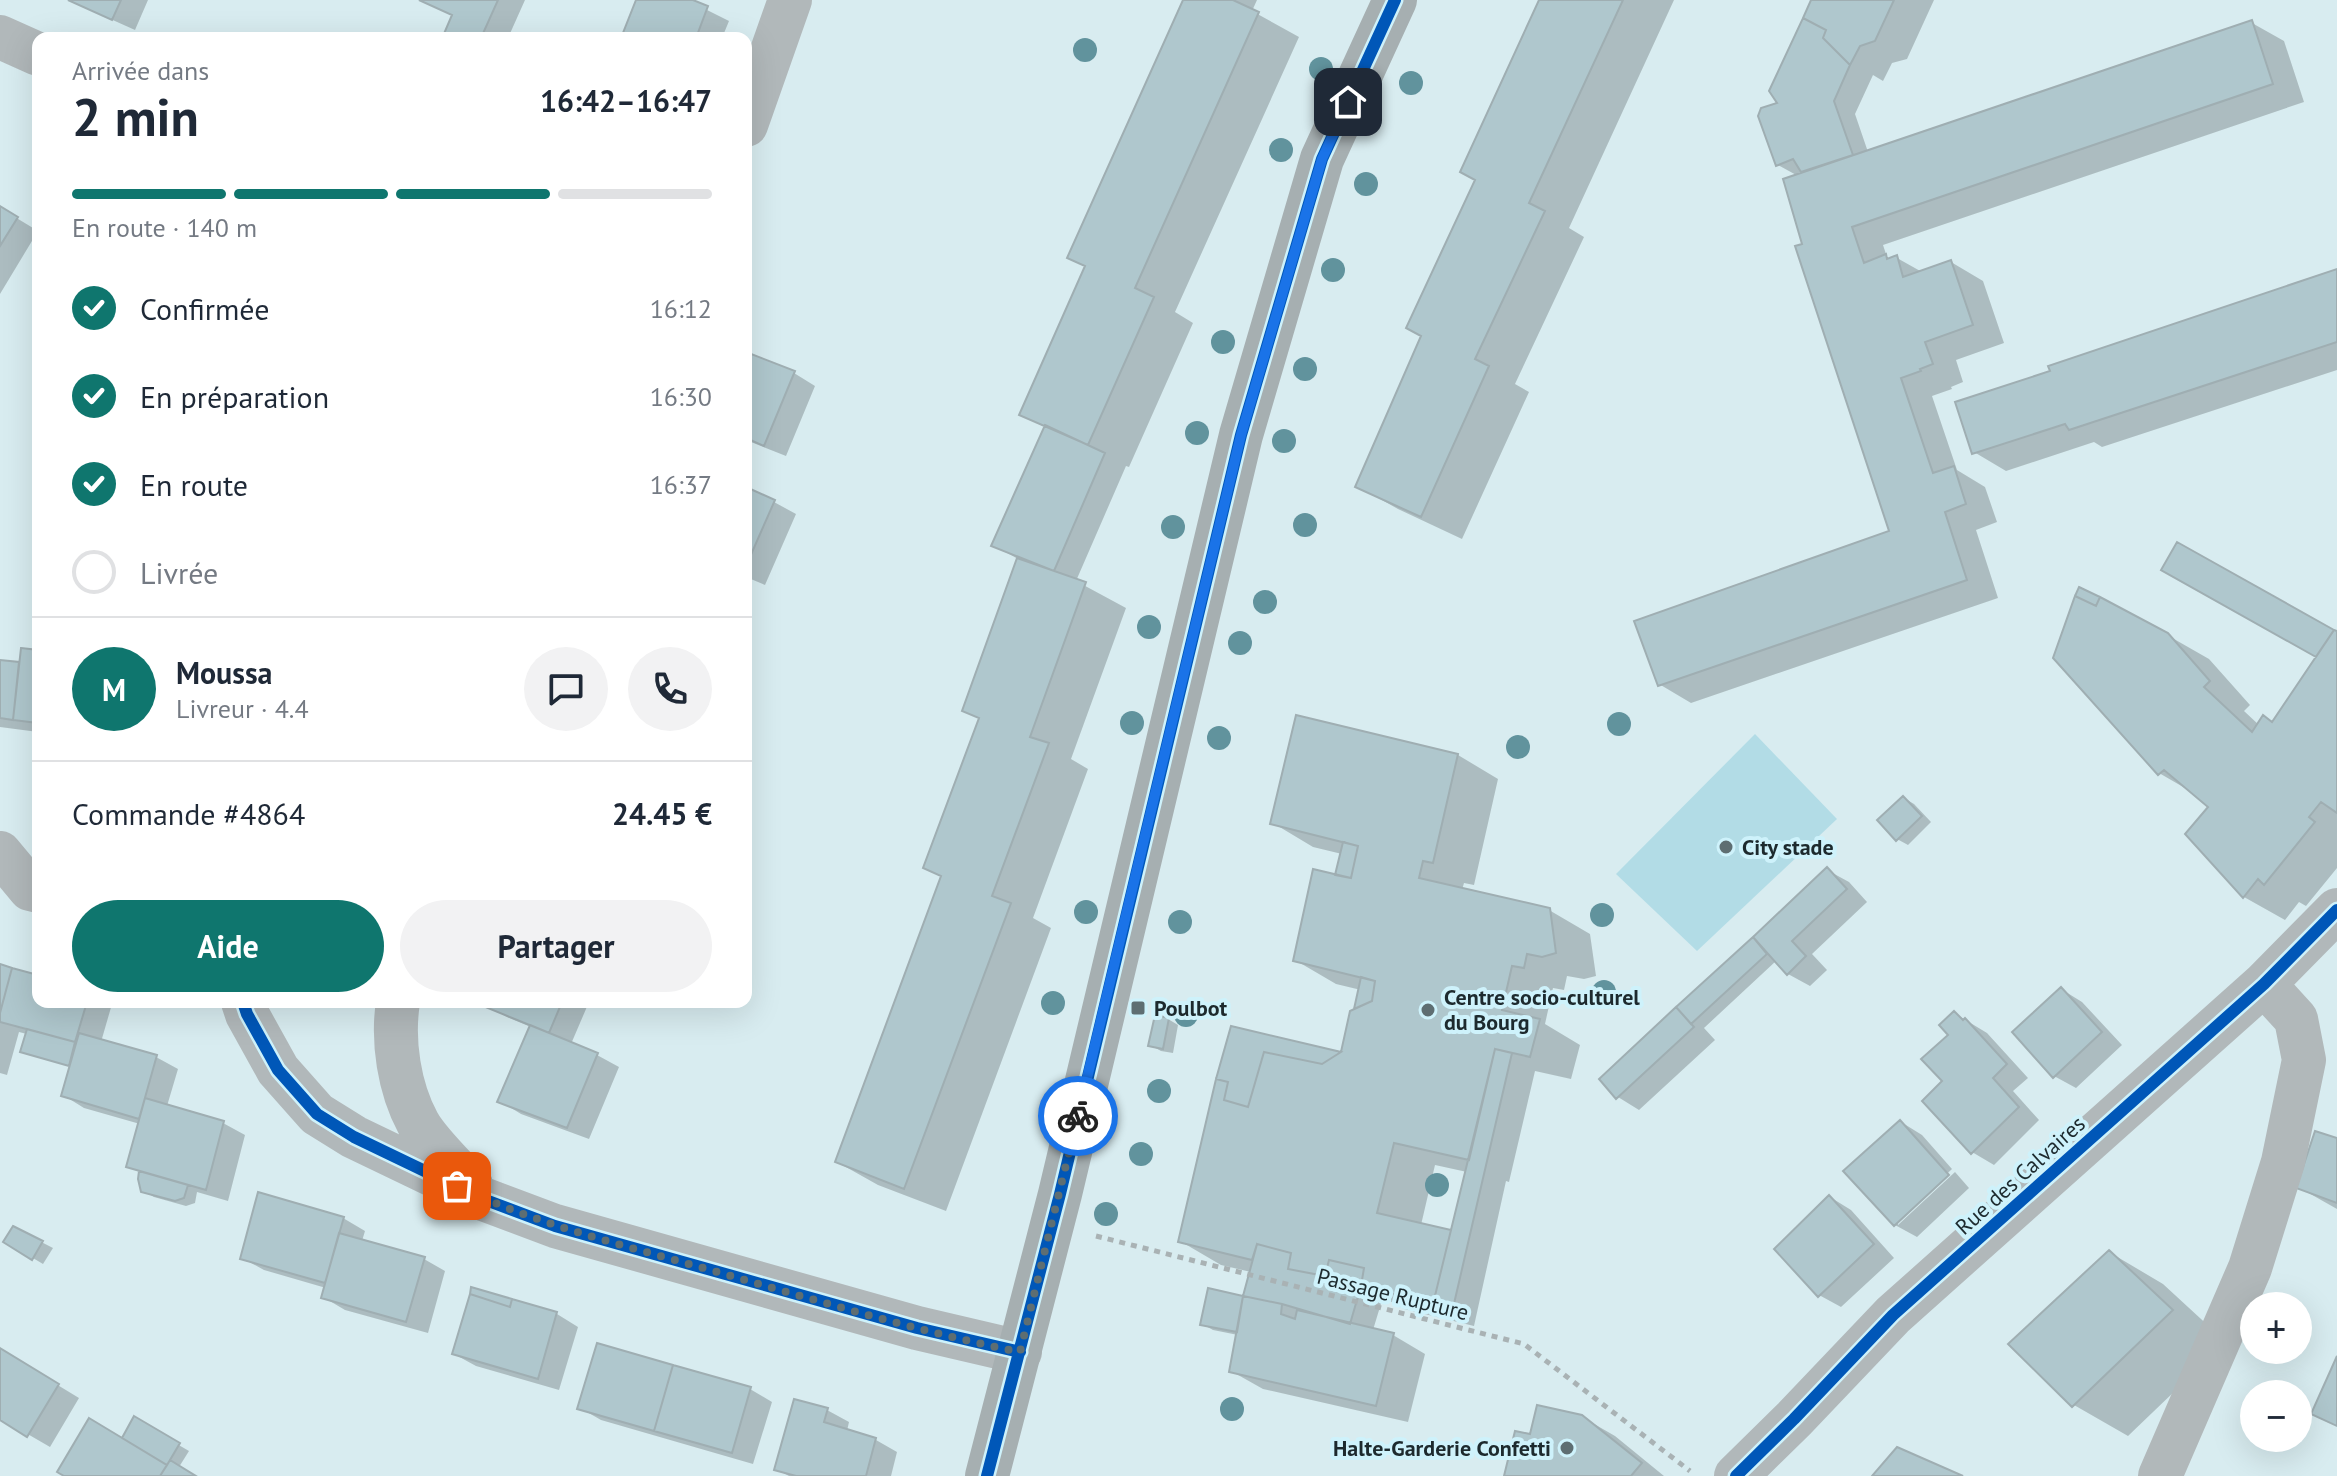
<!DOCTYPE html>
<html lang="fr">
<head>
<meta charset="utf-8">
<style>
	body { margin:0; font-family:"PT Sans",sans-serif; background:#f2f2f3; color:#1f2937; height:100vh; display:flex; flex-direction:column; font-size:30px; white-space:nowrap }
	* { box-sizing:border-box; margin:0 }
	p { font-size:26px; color:#747a83 }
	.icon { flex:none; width:44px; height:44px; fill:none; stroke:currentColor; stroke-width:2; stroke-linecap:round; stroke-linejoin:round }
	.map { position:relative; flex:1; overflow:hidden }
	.side { position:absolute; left:32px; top:32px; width:720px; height:976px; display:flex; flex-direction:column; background:#fff; border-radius:16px; box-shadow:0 8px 32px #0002 }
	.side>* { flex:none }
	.tools { position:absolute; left:2240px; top:1292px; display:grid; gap:16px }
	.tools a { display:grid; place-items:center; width:72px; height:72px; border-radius:50%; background:#fff; box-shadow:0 8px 32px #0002; font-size:40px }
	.pin { position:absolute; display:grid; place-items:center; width:68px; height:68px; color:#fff; margin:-34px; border-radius:16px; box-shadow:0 4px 12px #0006 }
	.courier { position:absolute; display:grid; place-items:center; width:80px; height:80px; margin:-40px; border:6px solid #1a73e8; border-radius:50%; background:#fff; color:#222; box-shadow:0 2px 10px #0007 }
	.summary em { font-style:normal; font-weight:700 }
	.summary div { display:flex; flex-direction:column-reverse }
	.summary { display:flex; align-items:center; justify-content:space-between; height:136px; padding:0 40px }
	h1 { font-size:52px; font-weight:700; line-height:60px }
	.bar { display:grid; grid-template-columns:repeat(4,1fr); gap:12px 8px; align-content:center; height:96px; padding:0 40px }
	.bar i { height:10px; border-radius:6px; background:#e0e1e3 }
	.bar .active { background:#0f766e }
	.bar p { grid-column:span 4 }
	.line { display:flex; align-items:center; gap:20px; padding:0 40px; border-top:2px solid #e0e1e3 }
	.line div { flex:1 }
	.round { display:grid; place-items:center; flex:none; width:84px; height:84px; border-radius:42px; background:#f2f2f3 }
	ol { padding:0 40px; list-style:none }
	li { display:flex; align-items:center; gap:24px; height:88px }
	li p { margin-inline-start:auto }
	li .icon { padding:8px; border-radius:50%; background:#0f766e; color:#fff; stroke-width:4 }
	li:last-child { color:#747a83 }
	li i { width:44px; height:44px; border:4px solid #e0e1e3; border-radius:50% }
	.cta { display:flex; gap:16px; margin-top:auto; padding:16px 40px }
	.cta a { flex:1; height:92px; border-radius:48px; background:#0f766e; color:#fff; font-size:32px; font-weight:700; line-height:92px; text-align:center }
	.cta a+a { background:#f2f2f3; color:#1f2937 }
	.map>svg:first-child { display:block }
</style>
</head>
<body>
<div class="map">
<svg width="2337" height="1476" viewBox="0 0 2337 1476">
	<rect width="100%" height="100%" fill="#d8ecf0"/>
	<path fill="#b2dce6" d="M1755 734 1837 819 1697 951 1616 874Z"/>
	<path fill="#0003" fill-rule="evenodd" d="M68 0H148L135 30Z
		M421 0H525L508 38H450L453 16Z
		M638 0H687L729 21 722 38H623Z
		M1185 0H1257L1252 11 1299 37 1175 312 1193 323 1129 467 1126 466 1076 581 1126 608 1071 759 1088 769 1033 918 1051 928 946 1211 878 1185 837 1162 943 877 926 868 981 720 964 710 1018 559 993 545 1046 428 1022 414 1087 268 1069 257Z
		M1541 0H1674L1569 228 1584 237 1515 384 1529 392 1462 539 1398 509 1357 486 1423 336Z
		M1813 0H1934L1907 59 1892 63 1883 81 1873 75 1855 114 1868 152 2252 23 2284 41 2304 102 1883 245 1887 257 1891 260 1897 258 1922 272 1951 262 1983 281 2004 343 1956 360 1963 382 1951 387 1952 389 1932 396 1957 470 1985 487 1997 522 1976 530 1998 598 1691 703 1659 684 1892 532 1805 245 1798 176 1778 165 1780 104Z
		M0 208 38 231 0 294Z
		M2337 271V370L2102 447 2094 442 2006 471 1974 452Z
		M746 354 794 373 815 386 786 456 746 440Z
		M746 490 774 502 796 514 765 585 746 577Z
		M2337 633V868L2306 906 2299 902 2285 920 2244 897 2187 834 2211 806 2197 795 2159 773 2167 635 2209 659 2250 705 2244 711 2259 725 2274 724Z
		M38 652V732L0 727V662L21 665Z
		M1458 755 1498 779 1474 885 1464 883 1462 890 1549 910 1590 934 1596 976 1584 979 1567 976 1564 990 1553 988 1545 1024 1580 1045 1571 1079 1535 1071 1509 1182 1506 1181 1474 1326 1404 1309 1383 1297 1373 1330 1393 1335 1425 1354 1408 1422 1263 1389 1231 1371 1238 1335 1213 1330 1202 1324 1245 1298 1251 1272 1221 1265 1180 1241 1342 1054 1359 1009 1356 1008 1361 990 1336 984 1295 960 1345 879 1342 854 1313 847 1273 823ZM1435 1165 1467 1172 1453 1233 1421 1225Z
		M1904 798 1914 804 1931 822 1908 845 1897 839Z
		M1827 870 1849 882 1867 902 1812 954 1827 970 1810 986 1788 974 1776 961 1704 1028 1715 1040 1639 1110 1618 1097 1602 1079Z
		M0 967 38 977V1002H108L112 1004 101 1042 156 1057 178 1069 167 1106 223 1123 245 1135 228 1201 197 1192 195 1203 186 1206 154 1197 143 1191 141 1173 128 1166 140 1124 84 1108 63 1095 79 1067 31 1053V1056L22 1051 27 1034 19 1032 7 1075 0 1073Z
		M2061 989 2082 1002 2122 1045 2076 1088 2054 1076Z
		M487 1002H589L571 1044 597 1055 619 1067 589 1139 521 1114 500 1101 531 1027 507 1017 486 1005Z
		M1954 1013 1987 1033 2028 1078 2013 1091 2039 1120 1994 1165 1972 1152 1945 1081Z
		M1168 1019 1178 1025 1173 1053 1161 1051 1150 1045Z
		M1901 1122 1922 1135 1952 1169 1898 1220V1225L1955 1172 1969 1188 1917 1237 1895 1225Z
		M2337 1140V1209L2298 1187Z
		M1830 1197 1851 1210 1894 1258 1841 1307 1819 1295Z
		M343 1218 365 1231 362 1241 424 1259 445 1271 428 1333 345 1310 323 1297 326 1288 264 1270 242 1258Z
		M14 1228 53 1248 43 1264 6 1242Z
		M2109 1252 2163 1284 2226 1342 2128 1436 2074 1405Z
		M473 1290 557 1314 578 1327 559 1390 476 1366 454 1354Z
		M0 1350 79 1398 50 1447 0 1418Z
		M750 1389 772 1402 753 1464 601 1420 580 1408Z
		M795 1401 827 1410 849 1422 847 1431 876 1440 897 1452 891 1476H789L776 1469Z
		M1582 1417 1615 1436 1664 1476H1506L1531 1436Z
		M134 1419 189 1451 179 1467 194 1476H68L123 1440Z"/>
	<path fill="#afc7cd" stroke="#9faeb2" stroke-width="2" d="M68 0H121L112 20Z
		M419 0H498L481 38H447L443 36 452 15Z
		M636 0H693L708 6 696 38H621Z
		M1183 0H1233L1259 12 1135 288 1154 297 1088 445 1019 415 1085 266 1067 258Z
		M1539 0H1623L1529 203 1545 211 1475 359 1489 366 1421 517 1355 487 1421 336 1406 328 1475 180 1460 172Z
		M1811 0H1894L1875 41 1860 46 1850 65 1823 38 1826 30 1803 18Z
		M1803 18 1826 30 1823 38 1850 65 1834 101 1853 155 1801 172 1793 159 1776 166 1758 116 1761 108 1777 103 1769 91Z
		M2252 20 2273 84 1852 227 1864 263 1886 254 1887 259 1897 255 1903 277 1951 260 1973 325 1925 342 1933 364 1920 369 1921 371 1901 378 1933 473 1954 466 1966 504 1945 512 1967 580 1658 686 1634 621 1889 531 1795 246 1802 244 1783 179Z
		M0 206 18 217 0 246Z
		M2337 269V342L2069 430 2065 424 1972 454 1955 402 2050 371 2048 366Z
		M746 352 795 371 764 446 746 438Z
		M1045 425 1105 453 1054 571 991 546Z
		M746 487 775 500 746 566Z
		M2177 542 2334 630 2316 657 2161 570Z
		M1017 558 1086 582 1030 737 1049 743 992 896 1011 903 904 1189 835 1162 941 876 923 868 979 718 962 711Z
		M2079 587 2100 597 2096 606 2075 596Z
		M2075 596 2096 606 2100 597 2168 633 2210 681 2204 687 2252 732 2263 715 2272 722 2334 630 2337 631V813L2321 802 2309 817 2315 822 2264 885 2258 879 2243 898 2185 834 2208 807 2164 770 2158 775 2053 658Z
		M21 648 38 650V723L13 720Z
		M0 660 19 662 13 720 0 718Z
		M1296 715 1458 754 1433 863 1423 861 1419 878 1550 908 1556 953 1542 957 1527 954 1524 968 1512 966 1502 1010 1540 1019 1530 1057 1495 1049 1469 1160 1394 1143 1377 1213 1451 1230 1433 1304 1361 1286 1364 1268 1329 1260 1325 1276 1288 1269 1291 1253 1257 1244 1252 1260 1178 1242 1216 1079 1228 1082 1224 1100 1248 1107 1264 1052 1322 1064 1341 1052 1350 1011 1372 1001 1375 981 1293 961 1313 869 1351 878 1358 846 1270 824Z
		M1903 796 1922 816 1896 841 1877 820Z
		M1343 842 1358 846 1351 878 1335 875Z
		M1827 867 1847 889 1792 941 1806 956 1787 975 1753 937Z
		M1753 937 1767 954 1691 1024 1676 1007Z
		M0 964 12 968 0 1013Z
		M12 968 38 975V1002H87L75 1042 0 1022V1013Z
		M1361 977 1375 981 1372 1001 1354 1009Z
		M2061 987 2102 1032 2053 1078 2012 1032Z
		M485 1002H562L549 1033 483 1006Z
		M1676 1007 1694 1027 1616 1099 1599 1079Z
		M1954 1011 1963 1020 1965 1018 2007 1064 1993 1078 2019 1107 1971 1154 1922 1101 1942 1081 1921 1059 1948 1035 1939 1025Z
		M1155 1015 1169 1018 1163 1049 1148 1046Z
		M530 1025 598 1053 567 1128 497 1102Z
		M1231 1026 1341 1052 1322 1064 1264 1052 1248 1107 1224 1100 1228 1082 1216 1079Z
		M27 1029 75 1042 69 1066 20 1052Z
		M79 1033 157 1055 139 1119 61 1096Z
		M1495 1049 1512 1053 1453 1308 1433 1304Z
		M145 1098 224 1121 206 1190 126 1167Z
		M1900 1120 1949 1175 1894 1226 1843 1171Z
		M2315 1131 2337 1138V1203L2296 1188Z
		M139 1171 188 1185 184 1198 175 1201 141 1192 138 1179Z
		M258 1192 344 1217 325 1283 240 1259Z
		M1829 1195 1874 1244 1818 1297 1774 1249Z
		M13 1226 43 1241 32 1260 3 1242Z
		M339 1233 425 1257 406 1322 321 1298Z
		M1257 1244 1291 1253 1288 1269 1325 1276 1329 1260 1364 1268 1361 1286 1350 1324 1282 1304 1243 1296Z
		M2109 1250 2173 1310 2072 1407 2008 1344Z
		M471 1287 512 1299 510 1307 470 1294Z
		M1208 1288 1243 1296 1237 1332 1200 1325Z
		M470 1294 510 1307 512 1299 557 1312 538 1379 452 1354Z
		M1243 1296 1282 1304 1281 1314 1295 1319 1297 1310 1394 1333 1376 1406 1229 1372Z
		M597 1343 673 1365 654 1431 577 1409Z
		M0 1348 59 1384 27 1437 0 1420Z
		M2337 1356V1426L2311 1414Z
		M673 1365 751 1387 732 1453 654 1431Z
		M794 1399 828 1408 824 1422 876 1438 866 1476H796L774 1470Z
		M1537 1405 1582 1415 1642 1463 1631 1476H1504L1515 1431 1530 1434Z
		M134 1416 180 1443 167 1465 122 1438Z
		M89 1418 167 1465 160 1476H64L57 1472Z
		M1897 1447 1963 1476H1872Z
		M170 1460 196 1476H160Z"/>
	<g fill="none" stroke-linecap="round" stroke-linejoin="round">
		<path stroke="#a9b2b4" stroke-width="5" stroke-dasharray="6 6" stroke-linecap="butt" d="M1096 1236 1524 1344 1690 1471"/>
		<path stroke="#b1b8ba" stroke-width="44" d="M0 37 38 54
			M746 125 790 0
			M0 853 30 889 38 891
			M243 1002 247 1014 278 1070 317 1114 354 1137 483 1199 555 1226 917 1328 1020 1352
			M398 1002C392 1041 399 1088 418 1123 429 1143 455 1167 471 1185
			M1736 1476 1794 1419 1893 1315 2264 984 2337 910
			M2160 1476 2250 1268 2283 1162 2304 1060 2296 1019 2264 984"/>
		<path stroke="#a6afb1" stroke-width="44" d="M987 1476 1060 1194 1241 435 1322 159 1395 0"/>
		<g stroke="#cef2fb" stroke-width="17">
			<path id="cycleway" d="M243 1002 247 1014 278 1070 317 1114 354 1137 483 1199 555 1226 917 1328 1020 1352
				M987 1476 1060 1194 1241 435 1322 159 1395 0
				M1736 1476 1794 1419 1893 1315 2264 984 2337 910"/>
		</g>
		<use href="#cycleway" stroke="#0057b8" stroke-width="12"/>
	</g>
	<g fill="#61939d">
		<circle cx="1085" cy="50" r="12"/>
		<circle cx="1321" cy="69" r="12"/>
		<circle cx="1411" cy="83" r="12"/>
		<circle cx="1281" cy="150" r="12"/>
		<circle cx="1366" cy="184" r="12"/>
		<circle cx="1333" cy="270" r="12"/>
		<circle cx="1223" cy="342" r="12"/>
		<circle cx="1305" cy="369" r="12"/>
		<circle cx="1197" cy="433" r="12"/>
		<circle cx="1284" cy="441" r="12"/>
		<circle cx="1305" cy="525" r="12"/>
		<circle cx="1173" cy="527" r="12"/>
		<circle cx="1265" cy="602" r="12"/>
		<circle cx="1149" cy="627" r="12"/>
		<circle cx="1240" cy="643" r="12"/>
		<circle cx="1132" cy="723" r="12"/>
		<circle cx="1619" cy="724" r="12"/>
		<circle cx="1219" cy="738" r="12"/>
		<circle cx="1518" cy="747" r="12"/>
		<circle cx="1086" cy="912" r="12"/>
		<circle cx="1602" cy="915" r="12"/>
		<circle cx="1180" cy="922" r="12"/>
		<circle cx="1604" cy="992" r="12"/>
		<circle cx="1053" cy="1003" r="12"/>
		<circle cx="1186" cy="1015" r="12"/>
		<circle cx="1159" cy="1091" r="12"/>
		<circle cx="1141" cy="1154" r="12"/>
		<circle cx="1437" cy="1185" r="12"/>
		<circle cx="1106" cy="1214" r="12"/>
		<circle cx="1232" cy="1409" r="12"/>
	</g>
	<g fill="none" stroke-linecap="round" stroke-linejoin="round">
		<path stroke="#5e6e72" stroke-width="8" stroke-dasharray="0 14.4" d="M457 1186C537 1225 624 1245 710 1270 813 1299 915 1331 1020 1352L1078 1116"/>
		<path stroke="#1a73e8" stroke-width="10" d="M1078 1116 1241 435 1322 159 1348 102"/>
	</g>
	<g fill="#5e6e72" stroke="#cef2fb" stroke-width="3">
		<circle cx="1726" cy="847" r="8"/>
		<rect x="1130" y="1000" width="16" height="16" rx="4"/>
		<circle cx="1428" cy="1010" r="8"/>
		<circle cx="1567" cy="1448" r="8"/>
	</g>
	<g text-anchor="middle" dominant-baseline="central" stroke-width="8" stroke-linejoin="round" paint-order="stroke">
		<g font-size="22" font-weight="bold" fill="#1d2a2e" stroke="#cef2fb" text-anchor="start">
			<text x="1742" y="847">City stade</text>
			<text x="1444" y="997">Centre socio-culturel<tspan x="1444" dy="25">du Bourg</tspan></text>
			<text x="1154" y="1008">Poulbot</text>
			<text x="1551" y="1448" text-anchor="end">Halte-Garderie Confetti</text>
		</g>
		<g font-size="22" fill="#1d2a2e" stroke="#cef2fb">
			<text transform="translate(2020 1175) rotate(-42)">Rue des Calvaires</text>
			<text transform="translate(1393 1294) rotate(14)">Passage Rupture</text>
		</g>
	</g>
</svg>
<div class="tools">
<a>+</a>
<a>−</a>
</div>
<div class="pin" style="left:457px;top:1186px;background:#ea580c"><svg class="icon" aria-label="bag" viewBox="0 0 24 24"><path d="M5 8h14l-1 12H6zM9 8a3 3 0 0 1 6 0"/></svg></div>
<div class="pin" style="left:1348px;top:102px;background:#1f2937"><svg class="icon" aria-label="home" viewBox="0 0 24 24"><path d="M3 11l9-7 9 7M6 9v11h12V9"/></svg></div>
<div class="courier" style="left:1078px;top:1116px"><svg class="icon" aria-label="bike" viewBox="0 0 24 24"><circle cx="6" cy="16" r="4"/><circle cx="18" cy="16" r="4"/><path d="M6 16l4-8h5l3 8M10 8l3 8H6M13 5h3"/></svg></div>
<section class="side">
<div class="summary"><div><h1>2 min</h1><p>Arrivée dans</p></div><em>16:42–16:47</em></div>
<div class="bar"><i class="active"></i><i class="active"></i><i class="active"></i><i></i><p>En route · 140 m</p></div>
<ol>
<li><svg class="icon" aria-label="check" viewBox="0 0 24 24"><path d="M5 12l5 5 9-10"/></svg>Confirmée<p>16:12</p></li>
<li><svg class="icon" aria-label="check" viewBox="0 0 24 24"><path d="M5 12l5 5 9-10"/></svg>En préparation<p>16:30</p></li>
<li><svg class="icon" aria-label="check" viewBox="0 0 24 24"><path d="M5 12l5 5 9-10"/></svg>En route<p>16:37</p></li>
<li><i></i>Livrée</li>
</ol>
<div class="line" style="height:144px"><b class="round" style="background:#0f766e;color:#fff">M</b><div><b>Moussa</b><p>Livreur · 4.4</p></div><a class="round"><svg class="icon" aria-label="chat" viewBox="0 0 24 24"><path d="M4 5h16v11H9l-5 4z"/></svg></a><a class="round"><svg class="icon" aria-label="phone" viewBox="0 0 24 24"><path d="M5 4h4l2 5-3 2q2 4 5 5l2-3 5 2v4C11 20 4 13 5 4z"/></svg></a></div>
<div class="line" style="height:104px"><div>Commande #4864</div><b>24.45 €</b></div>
<div class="cta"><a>Aide</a><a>Partager</a></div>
</section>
</div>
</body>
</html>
